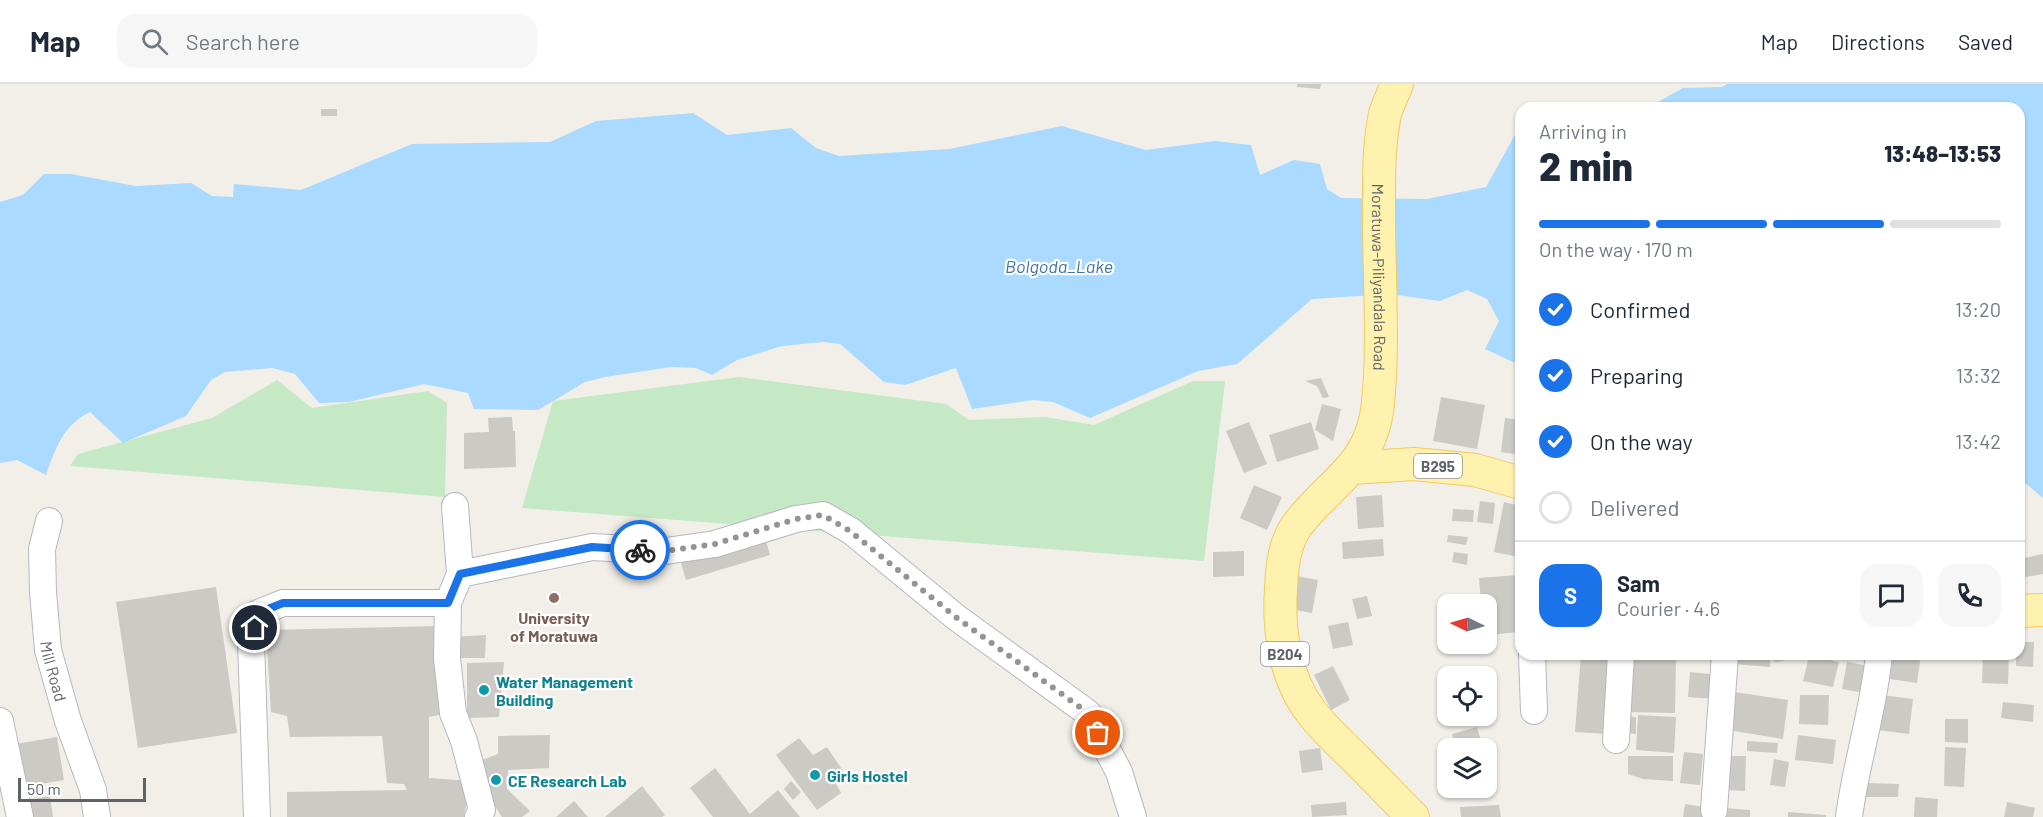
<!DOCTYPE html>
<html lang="en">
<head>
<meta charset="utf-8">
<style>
	body { margin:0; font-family:Barlow,sans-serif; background:#f6f6f7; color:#1f2937; height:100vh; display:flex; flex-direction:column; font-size:22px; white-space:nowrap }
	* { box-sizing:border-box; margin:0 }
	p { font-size:20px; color:#747a83 }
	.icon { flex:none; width:33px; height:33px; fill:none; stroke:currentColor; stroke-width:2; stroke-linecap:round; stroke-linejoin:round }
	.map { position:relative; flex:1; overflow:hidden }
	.panel { position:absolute; left:1515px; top:18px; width:510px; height:558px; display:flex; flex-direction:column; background:#fff; border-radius:18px; box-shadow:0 2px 4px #0004 }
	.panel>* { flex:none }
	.needle { width:39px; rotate:275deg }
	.fabs { position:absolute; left:1437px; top:510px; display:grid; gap:12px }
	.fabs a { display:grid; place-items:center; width:60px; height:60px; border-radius:12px; background:#fff; box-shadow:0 2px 4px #0004; font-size:30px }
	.scale { position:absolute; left:18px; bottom:15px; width:128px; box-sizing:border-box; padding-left:6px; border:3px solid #5f6368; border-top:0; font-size:16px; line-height:21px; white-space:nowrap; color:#5f6368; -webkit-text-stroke:4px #fff; paint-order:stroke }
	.pin { position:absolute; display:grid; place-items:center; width:51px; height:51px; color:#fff; margin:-26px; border:3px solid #fff; border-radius:50%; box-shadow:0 2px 6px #0007 }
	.courier { position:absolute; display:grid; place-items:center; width:60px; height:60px; margin:-30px; border:4px solid #1a73e8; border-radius:50%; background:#fff; color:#222; box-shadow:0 2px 8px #0007 }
	.headline em { font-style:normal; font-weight:800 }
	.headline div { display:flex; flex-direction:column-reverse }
	.headline { display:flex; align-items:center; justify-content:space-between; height:102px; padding:0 24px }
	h1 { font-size:39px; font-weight:800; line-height:45px }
	.bar { display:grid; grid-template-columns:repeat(4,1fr); gap:9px 6px; align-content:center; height:72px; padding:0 24px }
	.bar i { height:8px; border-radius:4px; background:#e0e1e3 }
	.bar .current { background:#1a73e8 }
	.bar p { grid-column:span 4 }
	.line { display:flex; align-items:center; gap:15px; padding:0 24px; border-top:2px solid #e0e1e3 }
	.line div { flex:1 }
	.round { display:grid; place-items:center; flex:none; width:63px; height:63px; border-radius:18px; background:#f6f6f7 }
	ol { padding:0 24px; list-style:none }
	li { display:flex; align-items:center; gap:18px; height:66px }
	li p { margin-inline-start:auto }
	li .icon { padding:6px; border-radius:50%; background:#1a73e8; color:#fff; stroke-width:4 }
	li:last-child { color:#747a83 }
	li i { width:33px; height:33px; border:3px solid #e0e1e3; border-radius:50% }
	header { display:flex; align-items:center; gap:36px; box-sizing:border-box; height:84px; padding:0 30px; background:#fff; border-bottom:2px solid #e0e1e3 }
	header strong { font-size:28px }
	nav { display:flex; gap:33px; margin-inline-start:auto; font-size:21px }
	.search { width:420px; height:54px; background:#f6f6f7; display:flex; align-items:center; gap:15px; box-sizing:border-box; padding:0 21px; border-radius:18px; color:#747a83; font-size:22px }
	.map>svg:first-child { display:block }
</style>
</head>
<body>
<header>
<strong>Map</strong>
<div class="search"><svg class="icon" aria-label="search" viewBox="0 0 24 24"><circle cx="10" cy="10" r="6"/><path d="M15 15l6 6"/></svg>Search here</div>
<nav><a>Map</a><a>Directions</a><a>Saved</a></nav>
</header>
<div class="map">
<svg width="2043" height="733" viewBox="0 0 2043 733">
	<rect width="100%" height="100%" fill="#f1efe8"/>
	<path fill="#c5e8c5" d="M739 293 946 320 969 336 1045 333 1094 341 1193 297H1225L1204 477 522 424 553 317Z
		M277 296 312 324 428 307 447 319 445 413 70 382 78 370 212 334Z"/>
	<path fill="#aadaff" d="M1727 0H2043V414L2019 394V24H1647L1683 4 1722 3Z
		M693 29 727 51 791 44 816 64 839 72 949 65 1062 42 1146 66 1215 57 1251 61 1260 91 1294 76 1320 80 1327 105 1341 114 1427 115 1486 103 1521 40V279L1513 278 1485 265 1499 237 1487 215 1467 206 1440 217 1390 210 1312 215 1237 280 1198 287 1090 334 1053 318 1033 316 972 325 956 284 905 301 884 298 840 260 823 258 782 262 737 276 712 291 696 284 671 283 605 293 585 298 538 326 474 325 468 309 424 300 349 318 319 319 295 290 272 284 225 288 211 296 186 332 123 359 90 328C62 342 56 364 46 391L17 376 0 379V118L23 111 44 90H71L136 102 191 99 212 112 233 113 234 100 301 106 412 60 550 58 596 37Z"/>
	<path fill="#cccac5" d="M1297 0H1321L1320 5 1297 3Z
		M321 25H337V32H321Z
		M1321 294 1329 313 1323 314 1317 302 1305 297Z
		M1441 313 1485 321 1477 365 1433 357Z
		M1322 320 1341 325 1333 357 1315 346Z
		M512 333 513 347H515L516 383 464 385V349L489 348 488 334Z
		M1505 334 1521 336V371L1501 368Z
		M1249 338 1267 380 1244 389 1226 347Z
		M1311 338 1319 365 1277 378 1269 351Z
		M1254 401 1282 413 1267 446 1240 434Z
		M1382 411 1384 443 1358 445 1356 413Z
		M1480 417 1495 419 1493 440 1477 438Z
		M1504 418 1521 422V460L1519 473 1494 468Z
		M1453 425 1474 426 1473 438 1452 437Z
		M761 440 770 471 686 496 677 465Z
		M1448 451 1468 453 1466 461 1447 458Z
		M1383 455 1384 472 1343 475 1342 458Z
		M1244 467V492L1213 493V468Z
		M1454 468 1468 470 1467 481 1452 478Z
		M2043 470V490L2020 494 2019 475Z
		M1291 491 1318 496 1312 529 1286 524Z
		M1518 491 1521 548 1486 551V520H1481L1479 494Z
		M216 503 237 649 138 664 116 518Z
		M1367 512 1372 532 1357 535 1352 515Z
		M1348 538 1353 561 1333 565 1328 542Z
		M439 542V631L429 633V694L470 697 464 733H287V708L407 706 404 700 387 699 382 652 290 653 287 632 271 628 266 546Z
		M486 551 485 574H448L450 553Z
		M2019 558H2034L2033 583 2016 582V570H2019Z
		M1581 570H1615L1608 650 1575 648Z
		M1733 570H1803L1802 573 1776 578 1770 574V583L1733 580Z
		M1893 570H1921L1917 599 1890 595Z
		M1983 570H2009L2008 600 1982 599Z
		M1626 572 1676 573 1675 629 1625 628Z
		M1809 572 1839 578 1833 603 1803 597Z
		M504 578 499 633 467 634V579Z
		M1847 578 1869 582 1864 609 1842 605Z
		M1333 582 1350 616 1331 626 1314 591Z
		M1690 588 1718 591 1715 615 1688 613Z
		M1734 608 1788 616 1783 655 1728 646Z
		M1800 611H1829L1828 641 1799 640Z
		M1882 611 1913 615 1909 650 1877 646Z
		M2003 618 2034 621 2033 638 2001 634Z
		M1638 631 1676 633 1674 669 1636 666Z
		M1626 632 1636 633V650L1626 649Z
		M1945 635H1968V659L1945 658Z
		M1477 643 1483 664H1455L1452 650Z
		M550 651 549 684 508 686 507 705 530 727 522 733H502L485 707 482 676 498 670V652Z
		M1798 651 1836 656 1833 680 1795 676Z
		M57 653 64 696 17 704 10 661Z
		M799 654 813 671 827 663 843 687 834 696 841 709 817 726 776 671Z
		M1747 657 1778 659 1777 669 1747 667Z
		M1945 663 1966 664 1964 703 1944 702Z
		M1320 664 1323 686 1302 689 1299 667Z
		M1684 668 1703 670 1700 701 1680 699Z
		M1628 672H1673V697L1643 695 1628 690Z
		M1727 672H1746L1745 707 1726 706Z
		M1774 675 1789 678 1785 703 1770 701Z
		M715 684 750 730 778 706 800 733H713L690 704Z
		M791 697 801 708 793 716 784 705Z
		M1866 699 1899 700 1898 713H1866Z
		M642 702 665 731 662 733H605Z
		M50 712 53 733H25L22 717Z
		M1915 713 1938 715 1937 733H1914Z
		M574 717 588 733H556Z
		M1346 718 1347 731 1312 733 1311 721Z
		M2007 718 2035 724 2033 733H2004Z
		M1685 720 1710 724 1709 733H1683Z
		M1499 721 1501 733H1461L1460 723Z
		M1724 724 1750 726V733H1723Z
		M1788 728 1826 731V733H1788Z"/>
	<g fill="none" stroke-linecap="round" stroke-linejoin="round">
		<g stroke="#b5b8bc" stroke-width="28">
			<g id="minor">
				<path d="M455 422 460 490 448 519 447 574 453 629 464 657 482 726 478 733"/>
				<path id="s1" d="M49 437 42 465 43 508 48 566 68 637 93 706 97 733"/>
				<path d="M460 490 592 463 666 467 715 460 796 435 823 431 851 447 957 534 1088 629 1119 688 1133 733"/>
				<path d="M1532 570 1534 627"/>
				<path d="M0 637 20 733"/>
				<path d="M1616 656 1621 570"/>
				<path d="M1714 726 1725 570"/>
				<path d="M257 733 251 558 258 529 283 519H448"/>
				<path d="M1849 733C1856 678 1874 626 1879 570"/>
			</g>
		</g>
		<g stroke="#f2c960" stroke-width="34">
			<g id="major">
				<path id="s2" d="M1397 0C1393 10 1388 20 1385 30 1378 64 1379 98 1379 133 1379 195 1384 257 1378 319 1372 382 1332 396 1298 440 1284 459 1282 482 1281 505 1278 547 1285 595 1312 629 1325 646 1341 660 1356 675 1375 694 1394 714 1413 733"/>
				<path d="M1352 384 1414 380 1475 386 1521 399"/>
				<path d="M2019 527 2043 526"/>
			</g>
		</g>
		<use href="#minor" stroke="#fff" stroke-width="26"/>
		<use href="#major" stroke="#fff2af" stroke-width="32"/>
	</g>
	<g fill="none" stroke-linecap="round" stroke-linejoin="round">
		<path stroke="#929495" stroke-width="6" stroke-dasharray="0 10.8" d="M640 466 666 467 715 460 796 435 823 431 850 447 957 534 1088 629 1098 649"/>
		<path stroke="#1a73e8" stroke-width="8" d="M255 544 258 529 283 519H448L460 490 592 463 640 466"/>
	</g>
	<circle fill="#8d6e63" stroke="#fff" stroke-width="2" cx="554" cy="514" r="6"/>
	<g fill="#0f9aa8" stroke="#fff" stroke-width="2">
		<circle cx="484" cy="606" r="6"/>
		<circle cx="815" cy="691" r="6"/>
		<circle cx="496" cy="696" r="6"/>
	</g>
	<g text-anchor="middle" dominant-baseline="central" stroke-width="4.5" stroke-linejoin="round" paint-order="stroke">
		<g fill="#fff" stroke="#8f9295" stroke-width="1.5">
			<rect x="1414" y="370" width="48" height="24" rx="4.5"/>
			<rect x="1261" y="558" width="48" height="24" rx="4.5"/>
		</g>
		<g font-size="15" font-weight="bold" fill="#5f6368">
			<text x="1438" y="382">B295</text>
			<text x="1285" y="570">B204</text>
		</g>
		<g font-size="16" fill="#5f6368" stroke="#fff">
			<text stroke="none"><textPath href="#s2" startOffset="196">Moratuwa-Piliyandala Road</textPath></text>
			<text stroke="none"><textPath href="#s1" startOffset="152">Mill Road</textPath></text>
		</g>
		<g font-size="16" font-weight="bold" fill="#785e54" stroke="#fff">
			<text x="554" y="533">University<tspan x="554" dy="18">of Moratuwa</tspan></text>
		</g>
		<g font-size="16" font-weight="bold" fill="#0d838f" stroke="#fff" text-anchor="start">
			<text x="496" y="597">Water Management<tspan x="496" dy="18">Building</tspan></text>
			<text x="827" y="691">Girls Hostel</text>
			<text x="508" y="696">CE Research Lab</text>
		</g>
		<g font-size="18" font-style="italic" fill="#4174aa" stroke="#fff">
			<text x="1059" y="182">Bolgoda_Lake</text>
		</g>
	</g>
</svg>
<div class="fabs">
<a><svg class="needle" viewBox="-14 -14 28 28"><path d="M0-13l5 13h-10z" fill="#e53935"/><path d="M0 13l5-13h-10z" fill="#747a83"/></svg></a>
<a><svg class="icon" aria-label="locate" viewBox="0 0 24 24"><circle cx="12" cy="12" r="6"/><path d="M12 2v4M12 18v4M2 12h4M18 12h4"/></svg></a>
<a><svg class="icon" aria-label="layers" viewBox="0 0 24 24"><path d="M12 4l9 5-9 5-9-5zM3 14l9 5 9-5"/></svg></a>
</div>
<div class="scale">50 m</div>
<div class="pin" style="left:1098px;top:649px;background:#ea580c"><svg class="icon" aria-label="bag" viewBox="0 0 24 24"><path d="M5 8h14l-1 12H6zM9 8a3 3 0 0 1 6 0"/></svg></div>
<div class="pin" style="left:255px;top:544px;background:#1f2937"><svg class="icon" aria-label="home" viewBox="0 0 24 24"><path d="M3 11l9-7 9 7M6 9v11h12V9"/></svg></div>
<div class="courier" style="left:640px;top:466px"><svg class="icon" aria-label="bike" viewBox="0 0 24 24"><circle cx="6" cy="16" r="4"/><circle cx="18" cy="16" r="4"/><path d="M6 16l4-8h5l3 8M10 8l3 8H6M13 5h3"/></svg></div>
<section class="panel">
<div class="headline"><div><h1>2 min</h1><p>Arriving in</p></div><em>13:48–13:53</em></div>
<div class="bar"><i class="current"></i><i class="current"></i><i class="current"></i><i></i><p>On the way · 170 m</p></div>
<ol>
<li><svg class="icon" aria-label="check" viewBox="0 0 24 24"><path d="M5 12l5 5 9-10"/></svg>Confirmed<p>13:20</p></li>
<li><svg class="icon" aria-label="check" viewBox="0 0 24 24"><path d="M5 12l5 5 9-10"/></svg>Preparing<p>13:32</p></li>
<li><svg class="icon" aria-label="check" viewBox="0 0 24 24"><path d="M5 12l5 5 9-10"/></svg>On the way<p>13:42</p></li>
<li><i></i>Delivered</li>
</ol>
<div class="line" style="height:108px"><b class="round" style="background:#1a73e8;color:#fff">S</b><div><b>Sam</b><p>Courier · 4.6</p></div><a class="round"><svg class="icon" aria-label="chat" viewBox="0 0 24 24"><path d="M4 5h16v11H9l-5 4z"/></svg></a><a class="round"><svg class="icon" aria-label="phone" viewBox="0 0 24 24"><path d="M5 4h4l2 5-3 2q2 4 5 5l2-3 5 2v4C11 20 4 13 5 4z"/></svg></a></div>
</section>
</div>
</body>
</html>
